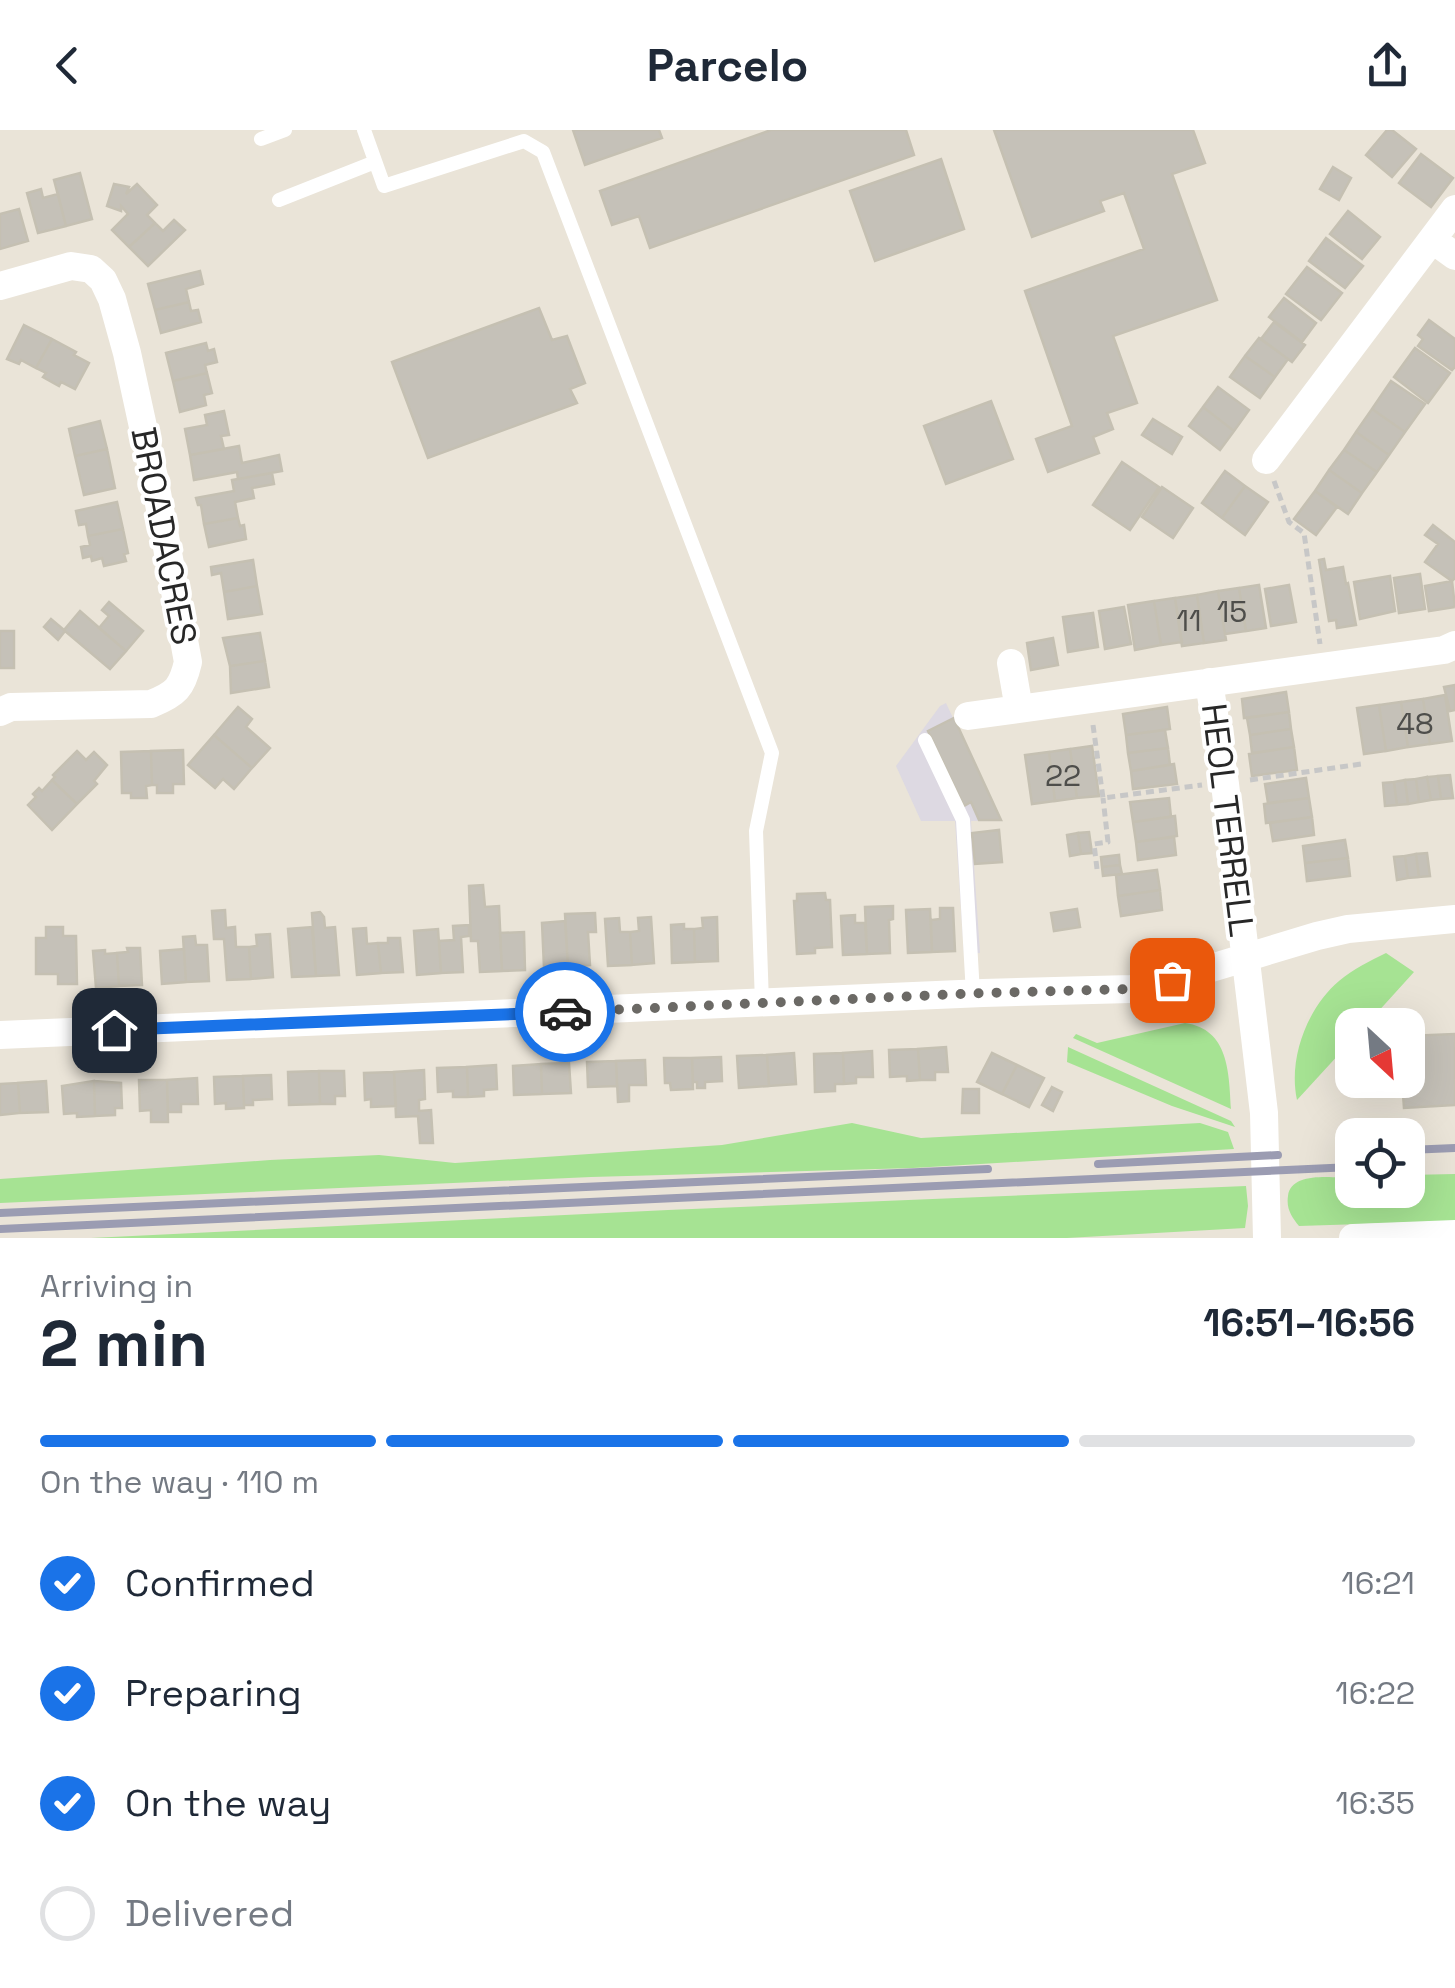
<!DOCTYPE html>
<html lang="en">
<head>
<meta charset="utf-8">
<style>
	body { margin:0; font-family:"Space Grotesk",sans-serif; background:#f6f6f7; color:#1f2937; height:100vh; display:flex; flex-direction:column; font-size:38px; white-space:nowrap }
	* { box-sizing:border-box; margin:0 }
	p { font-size:32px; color:#747a83 }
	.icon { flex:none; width:55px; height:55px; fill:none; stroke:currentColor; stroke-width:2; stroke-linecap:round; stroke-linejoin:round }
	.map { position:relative; height:1108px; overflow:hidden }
	.drawer { display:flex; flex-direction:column; background:#fff; flex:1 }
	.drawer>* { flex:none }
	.needle { width:65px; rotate:154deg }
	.fabs { position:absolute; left:1335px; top:878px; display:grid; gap:20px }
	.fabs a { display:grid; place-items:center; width:90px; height:90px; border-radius:20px; background:#fff; box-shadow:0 10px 40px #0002; font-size:50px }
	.pin { position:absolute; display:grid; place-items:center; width:85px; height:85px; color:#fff; margin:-42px; border-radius:20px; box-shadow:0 5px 15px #0006 }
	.courier { position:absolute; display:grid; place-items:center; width:100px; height:100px; margin:-50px; border:8px solid #1a73e8; border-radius:50%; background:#fff; color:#222; box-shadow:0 2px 12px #0007 }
	.overview em { font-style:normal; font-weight:700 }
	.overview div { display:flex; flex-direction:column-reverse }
	.overview { display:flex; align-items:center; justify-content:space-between; height:170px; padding:0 40px }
	h1 { font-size:65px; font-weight:700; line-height:75px }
	.bar { display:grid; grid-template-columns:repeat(4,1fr); gap:15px 10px; align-content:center; height:120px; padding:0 40px }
	.bar i { height:12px; border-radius:8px; background:#e0e1e3 }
	.bar .active { background:#1a73e8 }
	.bar p { grid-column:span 4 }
	ol { padding:0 40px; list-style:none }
	li { display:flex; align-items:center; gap:30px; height:110px }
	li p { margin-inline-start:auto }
	li .icon { padding:10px; border-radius:50%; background:#1a73e8; color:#fff; stroke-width:4 }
	li:last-child { color:#747a83 }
	li i { width:55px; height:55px; border:5px solid #e0e1e3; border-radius:50% }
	header { display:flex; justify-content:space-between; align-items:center; height:130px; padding:0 40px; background:#fff; font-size:45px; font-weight:700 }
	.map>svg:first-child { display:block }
</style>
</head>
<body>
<header><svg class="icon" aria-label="back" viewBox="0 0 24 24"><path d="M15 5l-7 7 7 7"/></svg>Parcelo<svg class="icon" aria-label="share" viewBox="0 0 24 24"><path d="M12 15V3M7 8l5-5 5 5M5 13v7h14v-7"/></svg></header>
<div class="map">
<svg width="1455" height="1108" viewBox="0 0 1455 1108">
	<rect width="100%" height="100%" fill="#eae4d8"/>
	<path fill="#ddd9e2" d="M946 573 1001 690 971 691 980 823 964 824 955 691H921L896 636 940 576Z"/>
	<path fill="#a6e393" d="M1386 823 1414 842 1366 895H1352V910L1297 970C1288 929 1307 878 1339 851 1353 839 1370 831 1386 823Z
		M1185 893C1229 899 1229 943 1231 979L1073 908 1076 904 1097 913Z
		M1068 917 1231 991 1235 997 1172 976 1067 932Z
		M852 993 921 1008 1200 993 1228 1002 1234 1019 913 1038 591 1047 0 1073V1049L270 1030 379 1025 455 1033 722 1015Z
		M1455 1044V1091L1299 1096C1292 1087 1286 1079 1288 1066 1291 1041 1333 1048 1352 1048V1060H1408V1045Z
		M1246 1056 1248 1076 1245 1098 1067 1108H91L668 1080Z"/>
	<path fill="#c5c1b8" stroke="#c5c0b2" stroke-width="2.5" d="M573 0H659L662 8 585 35Z
		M771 0H906L914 25 650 118 639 86 612 95 600 61Z
		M994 0H1193L1205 33 1172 44 1217 170 1113 206 1137 273 1107 283 1113 299 1093 307 1099 323 1048 342 1036 309 1072 296 1025 161 1144 119 1124 63 1100 71 1104 81 1032 107Z
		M1387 0H1392L1416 19 1392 47 1366 25Z
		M1421 24 1453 48 1431 77 1399 53Z
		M941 29 964 99 875 131 850 61Z
		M1333 37 1351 48 1339 70 1320 59Z
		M80 43 92 89 66 96 54 50Z
		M114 54 129 57 126 64 137 54 157 75 147 85 155 93 129 117 112 100 128 84 121 76V81L107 76Z
		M41 59 43 68 58 64 66 96 38 103 27 63Z
		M19 79 28 111 0 119V84Z
		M1348 81 1380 107 1362 129 1330 104Z
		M174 90 185 100 148 136 129 117 155 93 163 101Z
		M1326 108 1363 136 1345 158 1309 131Z
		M1307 137 1342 163 1321 190 1286 164Z
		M200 141 203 154 186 159 189 172 155 180 148 154Z
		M1284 168 1316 193 1302 212 1269 187Z
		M189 172 191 181 198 180 201 192 161 203 155 180Z
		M539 178 552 210 567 206 585 253 570 259 577 273 428 328 392 232Z
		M1429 190 1455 209V237L1452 240 1418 216 1423 209 1418 205Z
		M1274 192 1305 215 1292 232 1261 209Z
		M24 195 52 209 36 238 21 230 19 234 7 229Z
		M1259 208 1288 229 1275 247 1245 226Z
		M52 209 76 222 74 225 89 233 75 259 61 252 59 256 43 247 46 243 36 238Z
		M206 213 208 221 214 219 217 232 205 235 207 243 173 251 166 223Z
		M1415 218 1450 243 1428 273 1394 247Z
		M1245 226 1275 247 1260 268 1230 247Z
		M207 243 212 263 204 265 206 275 180 282 173 251Z
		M1391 251 1425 274 1405 302 1372 279Z
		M1218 257 1249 280 1234 301 1203 277Z
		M991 271 1013 329 946 354 924 296Z
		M1203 277 1234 301 1220 320 1189 296Z
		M1372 279 1405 302 1389 325 1356 302Z
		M224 281 229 305 221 306 224 319 190 325 185 299 207 295 205 285Z
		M1153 289 1182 307 1172 324 1142 305Z
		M100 291 107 319 75 326 69 299Z
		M1356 302 1389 325 1377 342 1344 320Z
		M239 316 242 333 279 325 282 341 238 349 237 342 194 350 190 325Z
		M107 319 115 358 84 365 75 326Z
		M1344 320 1377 342 1362 363 1329 340Z
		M1122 332 1159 357 1130 400 1093 375Z
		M1329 340 1362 363 1348 384 1315 361Z
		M1225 341 1245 356 1222 388 1202 373Z
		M272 343 274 354 252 358 254 368 235 372 238 388 204 394 201 375H198L196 368 234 361 232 350Z
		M1245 356 1268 372 1245 405 1222 388Z
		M1162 357 1193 378 1173 408 1142 387Z
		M1315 361 1337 377 1316 405 1294 389Z
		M117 372 123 399 88 406 86 394 79 395 76 381Z
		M238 388 240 396 244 395 246 409 209 417 204 394Z
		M1433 395 1455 412V448L1452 451 1425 432 1438 414 1425 405Z
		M123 399 128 423 124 424 126 431 104 436 102 428 92 431 91 426 83 428 81 417 90 415 88 406Z
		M1324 429 1326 440 1343 437 1346 454 1348 453 1356 495 1337 498 1336 490 1329 491 1319 430Z
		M253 430 257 456 224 462 221 443 212 445 211 437Z
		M1420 444 1425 479 1399 483 1394 448Z
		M1390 446 1395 481 1360 489 1354 452Z
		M1452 451 1455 477 1429 481 1425 456Z
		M1259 455 1266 498 1246 501 1239 458Z
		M1289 455 1296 492 1271 496 1265 459Z
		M257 456 262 484 228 489 224 462Z
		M1239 458 1246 501 1225 504 1218 461Z
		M1218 461 1226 510 1204 513 1197 465Z
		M1197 465 1204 513 1182 516 1175 468Z
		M1175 468 1182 512 1161 515 1154 471Z
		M1154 471 1161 515 1135 520 1128 475Z
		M109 472 143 501 126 521 99 498 109 486 102 480Z
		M1124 477 1131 514 1105 519 1099 481Z
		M80 481 126 521 110 539 65 501 58 510 44 497 51 489 64 500Z
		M1093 483 1098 517 1068 522 1063 487Z
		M0 501H14V538H0Z
		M260 503 265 531 230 536 223 508Z
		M1053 508 1058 535 1031 540 1027 513Z
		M265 531 269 557 231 563 230 536Z
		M1455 555V580L1450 581 1444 557Z
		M1286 562 1289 582 1244 588 1242 569Z
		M1445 565 1452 611 1430 614 1423 569Z
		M1423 569 1430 614 1408 617 1401 572Z
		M1401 572 1408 617 1386 621 1379 575Z
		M1379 575 1386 621 1364 624 1357 578Z
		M238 577 252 589 246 597 270 618 252 638 214 605Z
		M1167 577 1170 599 1126 605 1123 584Z
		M1289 582 1291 599 1250 605 1247 588Z
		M954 588 1001 690H979L971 672 964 676 928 601Z
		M1291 599 1294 617 1252 623 1250 605Z
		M1165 600 1168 618 1128 623 1126 605Z
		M214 605 252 638 234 659 223 649 215 658 188 635Z
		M1092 616 1099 666 1077 668 1070 619Z
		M1294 617 1297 640 1252 646 1249 624Z
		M1168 618 1170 635 1131 641 1128 623Z
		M1070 619 1077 668 1055 671 1049 622Z
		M183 620 184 654H173V663H157V655H152L151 621Z
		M77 621 86 630 94 622 107 635 94 651 97 654 77 674 52 650 55 647 53 645Z
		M151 621 152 655 146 656 147 668H131V663H122L121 622Z
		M1049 622 1055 671 1032 674 1025 625Z
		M1174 634 1177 654 1133 659 1131 641Z
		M1450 645 1453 668 1441 669 1438 646Z
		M1438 646 1441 669 1431 670 1427 647Z
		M1427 647 1431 670 1419 672 1416 649Z
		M1306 648 1309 668 1268 673 1265 654Z
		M1416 649 1419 672 1408 674 1405 650Z
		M52 650 77 674 52 700 28 675 36 667 33 664 39 658 42 661Z
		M1405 650 1408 674 1397 675 1394 652Z
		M1394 652 1397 675 1385 676 1383 653Z
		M1169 668 1171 687 1133 692 1130 672Z
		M1309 668 1312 687 1266 693 1264 674Z
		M1175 686 1177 706 1136 712 1133 692Z
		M1312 687 1314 705 1273 711 1270 693Z
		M999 700 1002 732 975 734 972 703Z
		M1089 702 1092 723 1081 724 1078 703Z
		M1078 703 1081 724 1070 726 1067 705Z
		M1174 707 1176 725 1138 730 1136 712Z
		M1345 710 1348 728 1305 733 1303 716Z
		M1427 723 1430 746 1419 747 1416 724Z
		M1416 724 1419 747 1408 748 1405 726Z
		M1119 725 1120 735 1102 737 1101 727Z
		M1405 726 1408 748 1397 750 1394 727Z
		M1348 728 1350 746 1307 751 1305 733Z
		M1120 735 1122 744 1103 746 1102 737Z
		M1157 740 1160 760 1118 766 1116 745Z
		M483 755 485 777 499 776 502 841 480 842 478 811H471L469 756Z
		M1160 760 1162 780 1121 786 1118 766Z
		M825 763 826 770H830L832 817 815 818V823L797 824 794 771H797V764Z
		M893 776V789L889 790 890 823 867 824 865 777Z
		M940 778H953L955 821 932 822 931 790 940 789Z
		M930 779 932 822 908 823 906 780Z
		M1077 779 1080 797 1054 801 1051 783Z
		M225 780 226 798 235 797 236 817H249L251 849 227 850 224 809H214L212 781Z
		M320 782 324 787 325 798 335 797 339 845 316 846 312 783Z
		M595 783 596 802H588L590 835 568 837 565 784Z
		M855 785V793H865L867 824 843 825 841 786Z
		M651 787 654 833 632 835 630 802 639 801 638 788Z
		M717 787 718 831 695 832 694 799 703 798 702 788Z
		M619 788 620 802H630L632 835 608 836 605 789Z
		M565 791 568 837 544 838 542 793Z
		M684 794V799H694L695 832 672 833 671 795Z
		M469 795V806L461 807 463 842 441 843 439 811 454 810 453 796Z
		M46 797H63V806H76L77 854H58V844H36V808H46Z
		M312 797 316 846 292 847 288 799Z
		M366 798 367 814 378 813 381 843 357 845 353 799Z
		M438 799 441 843 417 845 414 801Z
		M524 802 525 840 502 841 500 803Z
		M270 804 273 847 251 849 249 817 257 816 256 805Z
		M195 806 196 815H207L209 851 186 852 183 807Z
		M388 808H400L403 842 381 843 378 813H388Z
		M127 818H140L142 855 119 856 117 823 128 822Z
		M184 819 186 852 162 854 160 821Z
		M105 820V824L117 823 119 856 96 858 93 821Z
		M1455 904V975L1404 978 1402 950H1408V906Z
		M946 917 948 942H935V950H920L918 919Z
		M918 919 920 950 907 951V946L890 947 889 920Z
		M872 921 873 947H856V953L844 954 843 923Z
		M794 923 796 954 769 956 767 925Z
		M843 923 844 954H835V961L815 962 814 924Z
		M992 923 1017 935 1002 964 977 952Z
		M767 925 769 956 739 958 737 926Z
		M721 927 722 951 705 952V958H697V952H693L692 928Z
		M664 928H692L693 959 671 960 670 953H665Z
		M645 930 646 955H629V971L618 972 616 931Z
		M616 931 617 956 588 957 587 932Z
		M569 933 571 963 542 964 541 934Z
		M541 934 542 964 514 965 513 936Z
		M496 935 497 959 484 960V966L468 967 467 937Z
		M1017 935 1044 948 1029 977 1002 964Z
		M467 937 468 967H453V961L438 962 437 938Z
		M424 940 425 969 419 970V981L431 980 433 1013H420L418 986 396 987 394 942Z
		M319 941 320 974 289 975 288 942Z
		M319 941H344L345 966H335V974H320Z
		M394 942 396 976 371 977V969L365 970 364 943Z
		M271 945 272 969 253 970V975H244L243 946Z
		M243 946 244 978 226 979V973L215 974 214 947Z
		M197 948 198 974H181V982H168L167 950Z
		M139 950H167L168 992H151V980L140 981Z
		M46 951 48 982 20 983 18 953Z
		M94 951 95 986 77 987V983L64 984 62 956Z
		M94 951 121 953 122 978H115V985L95 986Z
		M18 953 20 983 0 985V954Z
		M1052 957 1062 962 1053 981 1042 975Z
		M963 959H979V983H962Z"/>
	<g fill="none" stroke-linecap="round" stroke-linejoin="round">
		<path stroke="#c7c7c7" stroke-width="5" stroke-dasharray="8 5" stroke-linecap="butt" d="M1274 351 1289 392 1304 403 1320 514
			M1093 595 1103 668 1202 655
			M1250 650 1361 634
			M1097 739 1094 714 1108 712 1103 668"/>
		<path stroke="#fff" stroke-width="14" d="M364 0 384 56 524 11 543 22 772 623 756 701 762 873
			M261 9 285 0
			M279 70 375 32
			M925 610 963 690 973 864"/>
		<path stroke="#fff" stroke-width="28" d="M1433 110 1455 126
			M0 156 71 136 91 139 103 150 112 169 127 223 155 352 188 532C182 558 176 564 151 574L11 577 0 582
			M1266 330 1455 79
			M1011 533 1019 579
			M1209 552 1225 654 1264 983 1267 1108
			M968 586 1444 520 1455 515
			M0 905 983 863 1131 859 1155 855 1317 806 1348 799 1455 789
			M1353 1108 1455 1104"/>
		<path stroke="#9b9cb2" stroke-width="8" d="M1408 1020 1455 1018
			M1098 1034 1278 1025
			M0 1083 988 1039
			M0 1099 1352 1037"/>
	</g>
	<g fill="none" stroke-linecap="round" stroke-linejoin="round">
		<path stroke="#6b6965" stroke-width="10" stroke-dasharray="0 18" d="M565 882 983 863 1131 859 1172 850"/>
		<path stroke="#1a73e8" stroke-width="12" d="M114 900 565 882"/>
	</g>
	<g text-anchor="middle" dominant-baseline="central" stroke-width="8" stroke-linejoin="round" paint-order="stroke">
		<g font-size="30" fill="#4e4e4b">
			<text x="1232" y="481">15</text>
			<text x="1189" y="490">11</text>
			<text x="1415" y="593">48</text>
			<text x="1063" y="645">22</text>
		</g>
		<g font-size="35" fill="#272727" stroke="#fff">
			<text transform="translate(164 406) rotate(79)">BROADACRES</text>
			<text transform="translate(1228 690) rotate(83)">HEOL TERRELL</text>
		</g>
	</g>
</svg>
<div class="fabs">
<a><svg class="needle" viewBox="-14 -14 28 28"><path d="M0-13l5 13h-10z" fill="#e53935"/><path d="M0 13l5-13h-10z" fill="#747a83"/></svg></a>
<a><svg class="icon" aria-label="locate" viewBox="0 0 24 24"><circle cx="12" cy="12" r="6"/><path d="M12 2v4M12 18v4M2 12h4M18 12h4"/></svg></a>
</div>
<div class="pin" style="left:1172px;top:850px;background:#ea580c"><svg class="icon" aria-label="bag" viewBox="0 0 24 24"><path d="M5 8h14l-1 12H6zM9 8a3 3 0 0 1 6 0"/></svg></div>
<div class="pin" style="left:114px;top:900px;background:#1f2937"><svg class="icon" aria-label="home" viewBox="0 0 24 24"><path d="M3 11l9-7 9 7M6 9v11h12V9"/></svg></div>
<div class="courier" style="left:565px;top:882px"><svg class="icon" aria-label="car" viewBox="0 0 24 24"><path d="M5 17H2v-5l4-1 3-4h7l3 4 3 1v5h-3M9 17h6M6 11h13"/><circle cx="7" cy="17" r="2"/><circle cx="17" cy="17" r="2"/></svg></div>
</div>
<section class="drawer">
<div class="overview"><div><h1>2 min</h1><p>Arriving in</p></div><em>16:51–16:56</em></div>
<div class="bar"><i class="active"></i><i class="active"></i><i class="active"></i><i></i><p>On the way · 110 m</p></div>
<ol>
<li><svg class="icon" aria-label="check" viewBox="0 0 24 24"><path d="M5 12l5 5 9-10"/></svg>Confirmed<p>16:21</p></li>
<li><svg class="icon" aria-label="check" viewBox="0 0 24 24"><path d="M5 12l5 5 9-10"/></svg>Preparing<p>16:22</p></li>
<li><svg class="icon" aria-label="check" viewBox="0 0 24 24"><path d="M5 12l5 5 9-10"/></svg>On the way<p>16:35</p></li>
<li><i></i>Delivered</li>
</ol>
</section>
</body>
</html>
